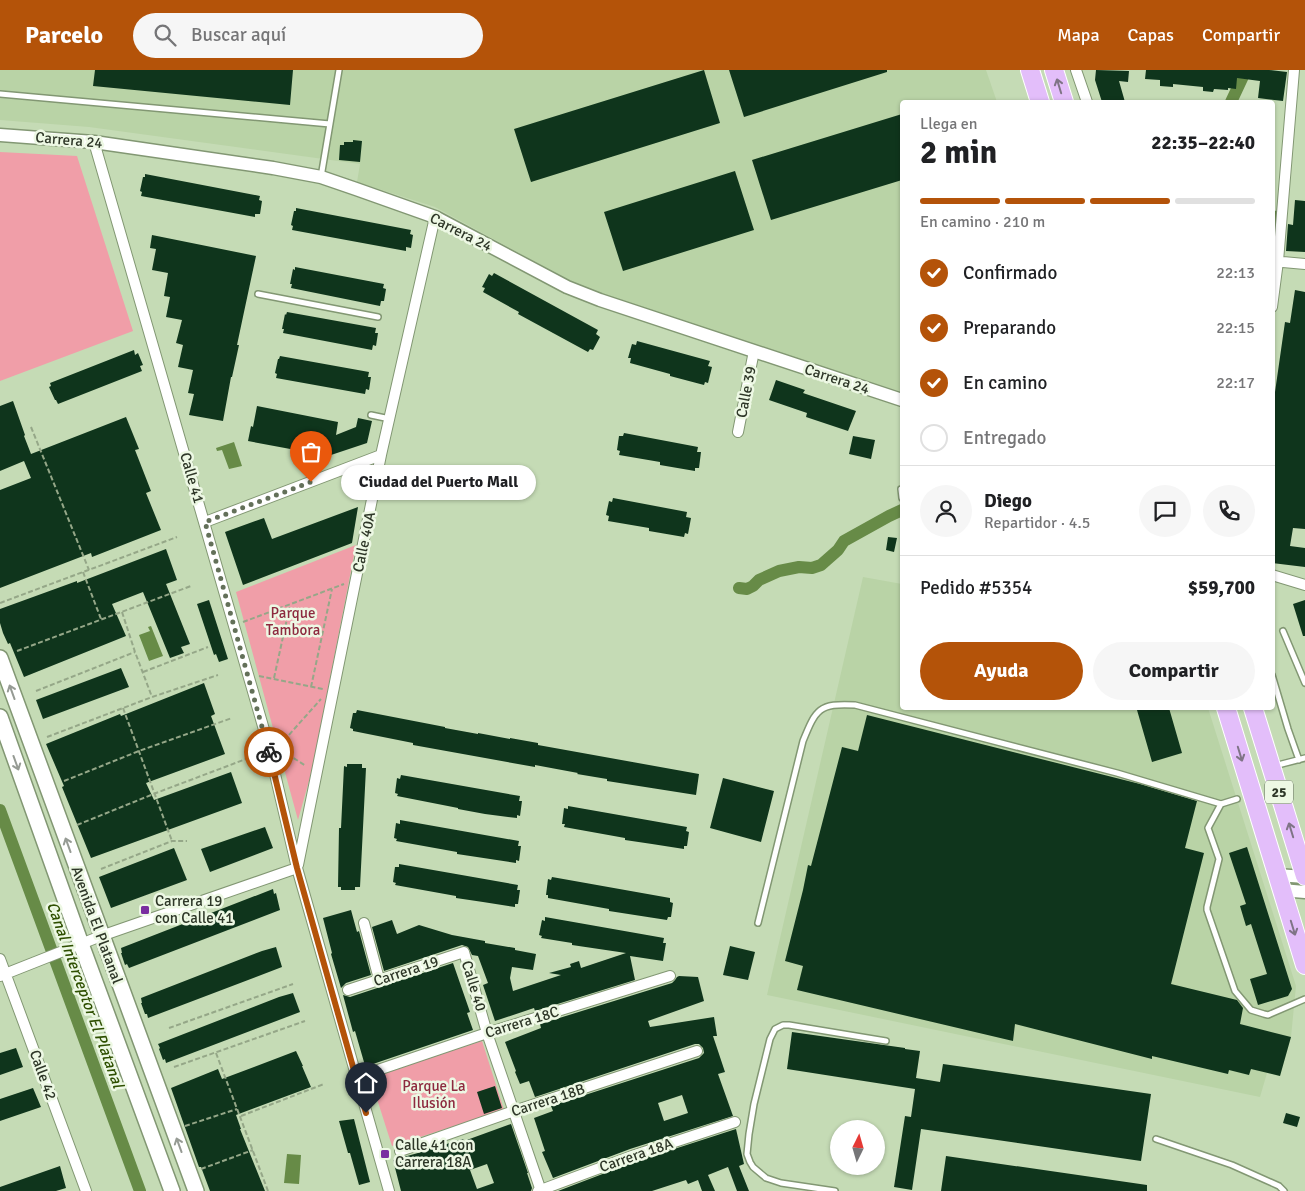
<!DOCTYPE html>
<html lang="es">
<head>
<meta charset="utf-8">
<style>
	body { margin:0; font-family:Signika,sans-serif; background:#f6f6f6; color:#202124; height:100vh; display:flex; flex-direction:column; font-size:19px; white-space:nowrap }
	* { box-sizing:border-box; margin:0 }
	p { font-size:16px; color:#757577 }
	.icon { flex:none; width:28px; height:28px; fill:none; stroke:currentColor; stroke-width:2; stroke-linecap:round; stroke-linejoin:round }
	.map { position:relative; flex:1; overflow:hidden }
	.drawer { position:absolute; left:900px; top:30px; width:375px; height:610px; display:flex; flex-direction:column; background:#fff; border-radius:5px; box-shadow:0 1px 4px #0004 }
	.drawer>* { flex:none }
	.needle { width:32px; rotate:5deg }
	.buttons { position:absolute; left:830px; top:1050px; display:grid; gap:10px }
	.buttons a { display:grid; place-items:center; width:55px; height:55px; border-radius:50%; background:#fff; box-shadow:0 1px 4px #0004; font-size:25px }
	.pin { position:absolute; display:grid; place-items:center; width:42px; height:42px; color:#fff; margin:-51px -21px; border-radius:50% 50% 50% 0; rotate:-45deg; box-shadow:0 0 5px #0007 }
	.pin .icon { rotate:45deg }
	.courier { position:absolute; display:grid; place-items:center; width:50px; height:50px; margin:-25px; border:4px solid #b45309; border-radius:50%; background:#fff; color:#222; box-shadow:0 1px 6px #0007 }
	.bubble { position:absolute; height:35px; border-radius:18px; background:#fff; box-shadow:0 1px 4px #0004; font-size:16px; font-weight:700; line-height:35px; text-align:center }
	.overview em { font-style:normal; font-weight:700 }
	.overview div { display:flex; flex-direction:column-reverse }
	.overview { display:flex; align-items:center; justify-content:space-between; height:85px; padding:0 20px }
	h1 { font-size:32px; font-weight:700; line-height:38px }
	.bar { display:grid; grid-template-columns:repeat(4,1fr); gap:8px 5px; align-content:center; height:60px; padding:0 20px }
	.bar i { height:6px; border-radius:4px; background:#e0e0e0 }
	.bar .selected { background:#b45309 }
	.bar p { grid-column:span 4 }
	.line { display:flex; align-items:center; gap:12px; padding:0 20px; border-top:1px solid #e0e0e0 }
	.line div { flex:1 }
	.round { display:grid; place-items:center; flex:none; width:52px; height:52px; border-radius:26px; background:#f6f6f6 }
	ol { padding:0 20px; list-style:none }
	li { display:flex; align-items:center; gap:15px; height:55px }
	li p { margin-inline-start:auto }
	li .icon { padding:5px; border-radius:50%; background:#b45309; color:#fff; stroke-width:4 }
	li:last-child { color:#757577 }
	li i { width:28px; height:28px; border:2px solid #e0e0e0; border-radius:50% }
	.button { display:flex; gap:10px; margin-top:auto; padding:10px 20px }
	.button a { flex:1; height:58px; border-radius:30px; background:#b45309; color:#fff; font-size:20px; font-weight:700; line-height:58px; text-align:center }
	.button a+a { background:#f6f6f6; color:#202124 }
	header { display:flex; align-items:center; gap:30px; box-sizing:border-box; height:70px; padding:0 25px; background:#b45309; color:#fff }
	header strong { font-size:24px }
	nav { display:flex; gap:28px; margin-inline-start:auto; font-size:18px }
	.search { width:350px; height:45px; background:#f6f6f6; display:flex; align-items:center; gap:12px; box-sizing:border-box; padding:0 18px; border-radius:28px; color:#757577; font-size:19px }
	.map>svg:first-child { display:block }
</style>
</head>
<body>
<header>
<strong>Parcelo</strong>
<div class="search"><svg class="icon" aria-label="search" viewBox="0 0 24 24"><circle cx="10" cy="10" r="6"/><path d="M15 15l6 6"/></svg>Buscar aquí</div>
<nav><a>Mapa</a><a>Capas</a><a>Compartir</a></nav>
</header>
<div class="map">
<svg width="1305" height="1121" viewBox="0 0 1305 1121">
	<rect width="100%" height="100%" fill="#c5dbb5"/>
	<path fill="#b9d3a6" d="M0 0H986L997 32H902V322L732 268 586 218 572 212 435 137 357 112 360 94 89 57 0 50Z
		M863 507 902 514V638H1208L1296 916 1291 967 1280 1006 1267 1003 1260 1027 767 925Z"/>
	<path fill="#f09ea8" d="M0 82 77 86 133 261 0 311Z
		M356 475 312 700 298 750 236 522Z
		M482 971 504 1040 392 1076 370 1007Z"/>
	<path fill="#678b47" d="M234 372 242 396 229 399 222 380 217 381 216 378Z
		M151 556 163 586 149 591 139 565 150 561 148 557Z
		M287 1084 301 1085 299 1114 284 1113Z"/>
	<g fill="none" stroke-linecap="round" stroke-linejoin="round">
		<path stroke="#678b47" stroke-width="12" d="M1231 32 1246 0
			M1272 146 1276 147 1277 151 1272 193
			M739 518 747 519 753 516 759 510 779 501 799 497 812 498 821 495 838 480 844 471 889 446 902 440
			M0 740 140 1121"/>
	</g>
	<path fill="#0f351c" fill-rule="evenodd" d="M95 0H293L290 35 93 16Z
		M704 0 720 53 531 112 514 59Z
		M729 0H887V2L744 47Z
		M1096 0 1129 1 1128 12 1119 11 1125 32H1102L1095 10Z
		M1146 0H1269L1287 2 1283 31 1258 28 1260 11 1237 8 1236 19 1228 18V20L1214 19 1213 22 1203 21V17L1173 14V17L1160 16V10L1145 9Z
		M902 44V110L771 150 752 90Z
		M353 70 362 71 360 92 339 90 340 75H344V72H353Z
		M735 101 754 160 623 201 604 142Z
		M145 104 260 126 259 130 262 131 260 144H255V147L141 126 142 122 140 121 143 107H145Z
		M1295 130 1305 131V182L1286 181 1288 154 1293 155Z
		M296 138 411 160 410 164 413 165 411 178 406 177V181L292 160 293 156 291 155 294 141H296Z
		M152 165 256 186 244 242 237 275H239L232 307H231L223 351 189 345 194 324 188 323 193 300 178 297 183 275 176 273 182 250 166 247 170 227 164 226 168 203 152 200 156 179 150 178Z
		M295 197 384 214 383 218 386 219 384 231H381L380 236 291 218 292 214H290L293 199 295 200Z
		M494 203 598 260 596 264 600 267 593 280 590 279 588 282 518 244 519 242 483 222 485 218 482 217 489 204 492 206Z
		M1295 220 1305 222V459L1293 458 1290 476 1305 478V497L1272 493V343L1285 252 1290 253Z
		M287 242 376 258 375 263H378L376 276 373 275 372 280 283 263 284 259H282L285 244 286 245Z
		M637 271 710 291 708 296 712 297 708 313 705 312 704 315 670 306V304L630 293 631 288H628L632 274 636 275Z
		M134 280 135 285 138 283 143 295 140 296 142 301 58 334 56 330H55L49 317 51 316 50 313Z
		M280 286 369 302 368 307H371L369 320 366 319 365 324 276 308 277 304 275 303 278 289H279Z
		M776 310 805 320 803 323 856 341 848 361 806 347 807 343 769 330Z
		M13 331 25 365 24 366 31 384 126 347 139 379 135 380 151 421 146 423 161 460 92 487 91 483 0 518V420L31 408 24 391 0 401V336Z
		M257 336 338 352 336 365 356 357 358 348 372 351 367 373 328 386 248 371 251 356 253 357Z
		M624 363 698 377 697 382H701L699 398H695V401L660 395V392L619 385 620 381 617 380 619 366H623Z
		M853 366 875 370 871 389 849 384Z
		M613 428 687 442 686 447 691 448 688 464 685 463 684 467 649 461V458L608 451 609 446 606 445 609 431 612 432Z
		M358 437 352 473 243 515 225 462 264 448 272 469Z
		M888 467 897 468 894 482 886 480Z
		M166 479 177 510 166 514 190 574 181 577 184 583 170 588 143 522 112 534 126 566 24 607 10 573 8 574 3 563 0 553V539L77 511V513Z
		M209 530 228 589 219 592 216 584 214 585 197 534Z
		M1305 530V566H1303L1293 534Z
		M121 598 129 617 43 649 36 630Z
		M204 613 215 644 211 646 225 684 146 713 154 730 231 702 242 733 91 788 62 717 64 716 46 674 120 644 121 646Z
		M1146 638H1169L1182 683 1152 692 1137 640Z
		M357 640 445 657V658L478 664V663L510 669V668L538 673V675L699 704 696 725 607 711V709L577 704 578 703 535 695V697L413 675V673L353 661V659L350 658 353 643H356Z
		M867 645 1140 714 1197 731 1185 778 1204 783 1171 914 1237 930 1243 938 1240 954 1291 967 1280 1006 1251 999 1249 1005 1229 1000 1228 1004 1152 986V989L1015 954 1013 971 797 920 803 896 785 891 803 820 808 795 811 796 842 677 858 681Z
		M347 694H362V698H366L360 817H355V820H341V817H338L339 758H341L344 696 347 697Z
		M401 705 520 726 519 731H522L520 746 517 745V748L485 744 458 739V738L397 726 398 724 395 723 397 708 400 709Z
		M723 708 774 721 761 772 710 758Z
		M568 736 687 757 686 761 689 762 687 776H684V779L652 774 625 770V768L564 757 565 754H562L564 738 568 739Z
		M400 750 519 771 518 776H521L519 791 516 790V793L457 784V782L396 771 397 769 394 768 396 753 400 754Z
		M265 757 273 778 210 802 201 779Z
		M1247 777 1292 919 1288 926 1258 935 1250 909 1267 904 1251 854 1246 856 1240 836 1246 834 1229 783Z
		M174 778 187 810 111 838 99 807Z
		M399 794 518 815 517 820H520L518 834H515V837L483 832 456 828V826L395 815 396 813 393 812 395 797H399Z
		M552 807 670 828V832L673 833 671 847H668L667 850 609 841V839L548 828V825H546L548 809 551 810Z
		M273 819 274 824 276 823 280 840 129 898 127 894 125 895 121 883H122L121 878Z
		M351 840 357 862 359 861 371 905 346 913 341 918 331 884 332 883 323 848Z
		M545 847 664 868 663 873H666L663 891 630 886 635 910 535 941 534 938 495 951 483 915 488 913 478 886 472 885 468 877 462 875 384 901 372 857 392 850 397 864 419 855 452 865 485 871V873L515 878V880L536 884 533 900 512 897 510 908 513 921 561 905 549 903 571 897 570 894 579 891 581 898 626 883 572 875V873L541 868 542 866 539 865 542 850 545 851Z
		M730 876 755 882 748 910 723 905Z
		M276 877 282 897 148 948 147 944H145L141 933H142L141 928 262 881Z
		M453 893 470 942 467 943 473 960 373 994 366 999 355 961 353 962 343 925 350 927Z
		M679 906 698 907 704 931 648 951 650 957 714 947 717 966H713L725 1002 718 1004 733 1046 630 1079 553 1108 542 1082 545 1081 534 1048 553 1041 551 1036 699 988 704 983 703 978 699 974H695L535 1027 529 1011 520 1014 515 1002 516 1001 505 972 541 958 540 954 672 913 675 910 677 907ZM682 1025 688 1043 664 1051 658 1033Z
		M293 923 300 942 166 993 165 989 163 990 159 979 160 978 158 974 279 927Z
		M792 962 905 978V979L920 981 916 1008 940 1012 943 994 1151 1024 1141 1091 921 1059 912 1120 894 1117 905 1046 911 1047 915 1019 787 999Z
		M16 978 23 997 0 1005V983Z
		M296 981 303 996H302L311 1017 236 1045 241 1059H240L265 1121H210L201 1097H199L171 1018 218 999 222 1009Z
		M495 1016 502 1038 484 1044 477 1022Z
		M33 1018 41 1037 0 1051V1029Z
		M1286 1043 1300 1047 1297 1057 1283 1053Z
		M354 1049 370 1112 359 1115 350 1083H348L339 1051Z
		M511 1054 528 1103H527L532 1118 531 1121H401L393 1090 425 1081V1080L436 1076 437 1077 463 1069 464 1071ZM487 1094 494 1113 477 1119 470 1100Z
		M736 1059 744 1094 739 1096 749 1121H737L728 1097 708 1105 715 1121H702L698 1110 688 1114 686 1110 652 1121H558L634 1092Z
		M946 1086 1147 1115V1121H941Z
		M60 1096 66 1118 56 1121H0V1117Z"/>
	<g fill="none" stroke-linecap="round" stroke-linejoin="round">
		<g stroke="#829773" stroke-width="8">
			<path id="service" d="M0 24 330 54
				M321 107 339 0
				M258 224 378 247
				M371 345 390 349
				M901 419 902 428
				M1283 561 1305 613
				M1272 605 1288 659 1299 690
				M1274 696 1305 688
				M1237 729 1221 734 1208 758 1219 789 1207 837V840L1235 921 1251 940 1264 944 1268 945 1305 929
				M758 853 803 671C816 639 819 633 855 635L1117 703 1221 734
				M1156 1069 1232 1095 1279 1116 1284 1121
				M835 1121 781 1113 766 1108 753 1097 750 1092 747 1084 749 1064 754 1034 770 969 775 959 783 955H789L886 971"/>
		</g>
		<g stroke="#829773" stroke-width="12">
			<path id="minor" d="M1076 0 1087 32
				M94 72 267 670 297 798 389 1121
				M1272 191 1305 194
				M1272 237 1278 191 1294 0
				M738 362 754 281
				M205 452 381 385
				M1272 505 1305 515
				M298 795 381 385 435 147
				M364 853 379 909
				M0 889 86 1121
				M0 906 101 866 297 798
				M348 920 464 882 487 963 541 1121
				M375 1001 487 963 670 906
				M400 1081 514 1041 697 981
				M538 1121 632 1086 735 1052"/>
		</g>
		<g stroke="#829773" stroke-width="15">
			<path id="tertiary" d="M0 65 94 72 273 98 321 107 356 119 435 147 567 217 600 230 902 330
				M1277 805 1305 807
				M1282 820 1305 822"/>
		</g>
		<g stroke="#829773" stroke-width="18">
			<path id="secondary" d="M0 588 196 1121
				M0 647 81 874 172 1121"/>
		</g>
		<g stroke="#fff" stroke-width="20">
			<path id="trunk" d="M1030 0 1040 32
				M1054 0 1064 32
				M1226 638 1305 895
				M1253 638 1305 806"/>
		</g>
		<path stroke="#95a788" stroke-width="2" stroke-dasharray="5 2.5" stroke-linecap="butt" d="M31 357 89 500
			M83 502 101 549
			M0 533 177 467
			M122 542 135 582 152 627
			M243 552 344 514
			M17 581 191 516
			M143 602 208 577
			M259 606 323 619
			M274 608 290 535
			M311 617 332 519
			M36 621 135 582
			M123 638 172 771
			M47 667 152 627 218 605
			M279 676 321 629
			M281 680 306 696
			M64 711 139 681 232 648
			M77 755 156 723 246 689
			M101 799 172 771H187
			M169 958 293 914
			M216 983 268 1121
			M174 997 305 951
			M241 1046 324 1014
			M185 1056 237 1039
			M201 1099 253 1080"/>
		<use href="#service" stroke="#fff" stroke-width="5"/>
		<use href="#minor" stroke="#fff" stroke-width="10"/>
		<use href="#tertiary" stroke="#fff" stroke-width="12"/>
		<use href="#secondary" stroke="#fff" stroke-width="15"/>
		<use href="#trunk" stroke="#e3befa" stroke-width="18"/>
	</g>
	<defs><path id="oneway-shaft" d="M-6 0H5M1.5-3L5.5 0L1.5 3" fill="none" stroke-width="1.6" stroke-linecap="round" stroke-linejoin="round" transform="scale(1.25)"/></defs>
	<g stroke="#7f7486">
		<use href="#oneway-shaft" transform="translate(1059 16) rotate(-107)"/>
		<use href="#oneway-shaft" transform="translate(1240 684) rotate(73)"/>
		<use href="#oneway-shaft" transform="translate(1291 760) rotate(-107)"/>
		<use href="#oneway-shaft" transform="translate(1293 858) rotate(73)"/>
	</g>
	<g stroke="#969b94">
		<use href="#oneway-shaft" transform="translate(12 622) rotate(-110)"/>
		<use href="#oneway-shaft" transform="translate(16 693) rotate(70)"/>
		<use href="#oneway-shaft" transform="translate(68 775) rotate(-110)"/>
		<use href="#oneway-shaft" transform="translate(179 1075) rotate(-110)"/>
	</g>
	<g fill="none" stroke-linecap="round" stroke-linejoin="round">
		<path stroke="#637059" stroke-width="5" stroke-dasharray="0 9" d="M269 682 205 452 311 412"/>
		<path stroke="#b45309" stroke-width="6" d="M269 682 297 798 366 1043"/>
	</g>
	<g fill="#7a2ea0" stroke="#edf8e4" stroke-width="2">
		<rect x="140" y="835" width="10" height="10" rx="2.5"/>
		<rect x="380" y="1079" width="10" height="10" rx="2.5"/>
	</g>
	<g text-anchor="middle" dominant-baseline="central" stroke-width="5" stroke-linejoin="round" paint-order="stroke">
		<rect fill="#edf8e4" stroke="#677160" stroke-width="1" x="1265" y="710.5" width="28" height="23" rx="4"/>
		<g font-size="14" font-weight="bold" fill="#2e3728">
			<text x="1279" y="722">25</text>
		</g>
		<g font-size="15" fill="#2e3728" stroke="#edf8e4">
			<text transform="translate(69 70) rotate(5)">Carrera 24</text>
			<text transform="translate(461 162) rotate(27)">Carrera 24</text>
			<text transform="translate(837 309) rotate(18)">Carrera 24</text>
			<text transform="translate(746 322) rotate(-79)">Calle 39</text>
			<text transform="translate(192 408) rotate(74)">Calle 41</text>
			<text transform="translate(364 472) rotate(-78)">Calle 40A</text>
			<text transform="translate(97 855) rotate(70)">Avenida El Platanal</text>
			<text transform="translate(406 901) rotate(-18)">Carrera 19</text>
			<text transform="translate(474 916) rotate(73)">Calle 40</text>
			<text transform="translate(522 952) rotate(-17)">Carrera 18C</text>
			<text transform="translate(43 1005) rotate(70)">Calle 42</text>
			<text transform="translate(548 1030) rotate(-18)">Carrera 18B</text>
			<text transform="translate(636 1085) rotate(-19)">Carrera 18A</text>
		</g>
		<g font-size="15" fill="#8d2a3f" stroke="#edf8e4">
			<text x="293" y="543">Parque<tspan x="293" dy="17">Tambora</tspan></text>
			<text x="434" y="1016">Parque La<tspan x="434" dy="17">Ilusión</tspan></text>
		</g>
		<g font-size="15" fill="#2e3728" stroke="#edf8e4" text-anchor="start">
			<text x="155" y="831">Carrera 19<tspan x="155" dy="17">con Calle 41</tspan></text>
			<text x="395" y="1075">Calle 41 con<tspan x="395" dy="17">Carrera 18A</tspan></text>
		</g>
		<g font-size="16" font-style="italic" fill="#2e4f00" stroke="#edf8e4">
			<text transform="translate(85 925) rotate(70)">Canal Interceptor El Platanal</text>
		</g>
	</g>
</svg>
<div class="buttons">
<a><svg class="needle" viewBox="-14 -14 28 28"><path d="M0-13l5 13h-10z" fill="#e53935"/><path d="M0 13l5-13h-10z" fill="#757577"/></svg></a>
</div>
<div class="pin" style="left:311px;top:412px;background:#ea580c"><svg class="icon" aria-label="bag" viewBox="0 0 24 24"><path d="M5 8h14l-1 12H6zM9 8a3 3 0 0 1 6 0"/></svg></div>
<div class="pin" style="left:366px;top:1043px;background:#1f2937"><svg class="icon" aria-label="home" viewBox="0 0 24 24"><path d="M3 11l9-7 9 7M6 9v11h12V9"/></svg></div>
<div class="courier" style="left:269px;top:682px"><svg class="icon" aria-label="bike" viewBox="0 0 24 24"><circle cx="6" cy="16" r="4"/><circle cx="18" cy="16" r="4"/><path d="M6 16l4-8h5l3 8M10 8l3 8H6M13 5h3"/></svg></div>
<div class="bubble" style="left:341px;top:395px;width:195px">Ciudad del Puerto Mall</div>
<section class="drawer">
<div class="overview"><div><h1>2 min</h1><p>Llega en</p></div><em>22:35–22:40</em></div>
<div class="bar"><i class="selected"></i><i class="selected"></i><i class="selected"></i><i></i><p>En camino · 210 m</p></div>
<ol>
<li><svg class="icon" aria-label="check" viewBox="0 0 24 24"><path d="M5 12l5 5 9-10"/></svg>Confirmado<p>22:13</p></li>
<li><svg class="icon" aria-label="check" viewBox="0 0 24 24"><path d="M5 12l5 5 9-10"/></svg>Preparando<p>22:15</p></li>
<li><svg class="icon" aria-label="check" viewBox="0 0 24 24"><path d="M5 12l5 5 9-10"/></svg>En camino<p>22:17</p></li>
<li><i></i>Entregado</li>
</ol>
<div class="line" style="height:90px"><a class="round"><svg class="icon" aria-label="person" viewBox="0 0 24 24"><circle cx="12" cy="8" r="4"/><path d="M4 21q1-7 8-7t8 7"/></svg></a><div><b>Diego</b><p>Repartidor · 4.5</p></div><a class="round"><svg class="icon" aria-label="chat" viewBox="0 0 24 24"><path d="M4 5h16v11H9l-5 4z"/></svg></a><a class="round"><svg class="icon" aria-label="phone" viewBox="0 0 24 24"><path d="M5 4h4l2 5-3 2q2 4 5 5l2-3 5 2v4C11 20 4 13 5 4z"/></svg></a></div>
<div class="line" style="height:65px"><div>Pedido #5354</div><b>$59,700</b></div>
<div class="button"><a>Ayuda</a><a>Compartir</a></div>
</section>
</div>
</body>
</html>
